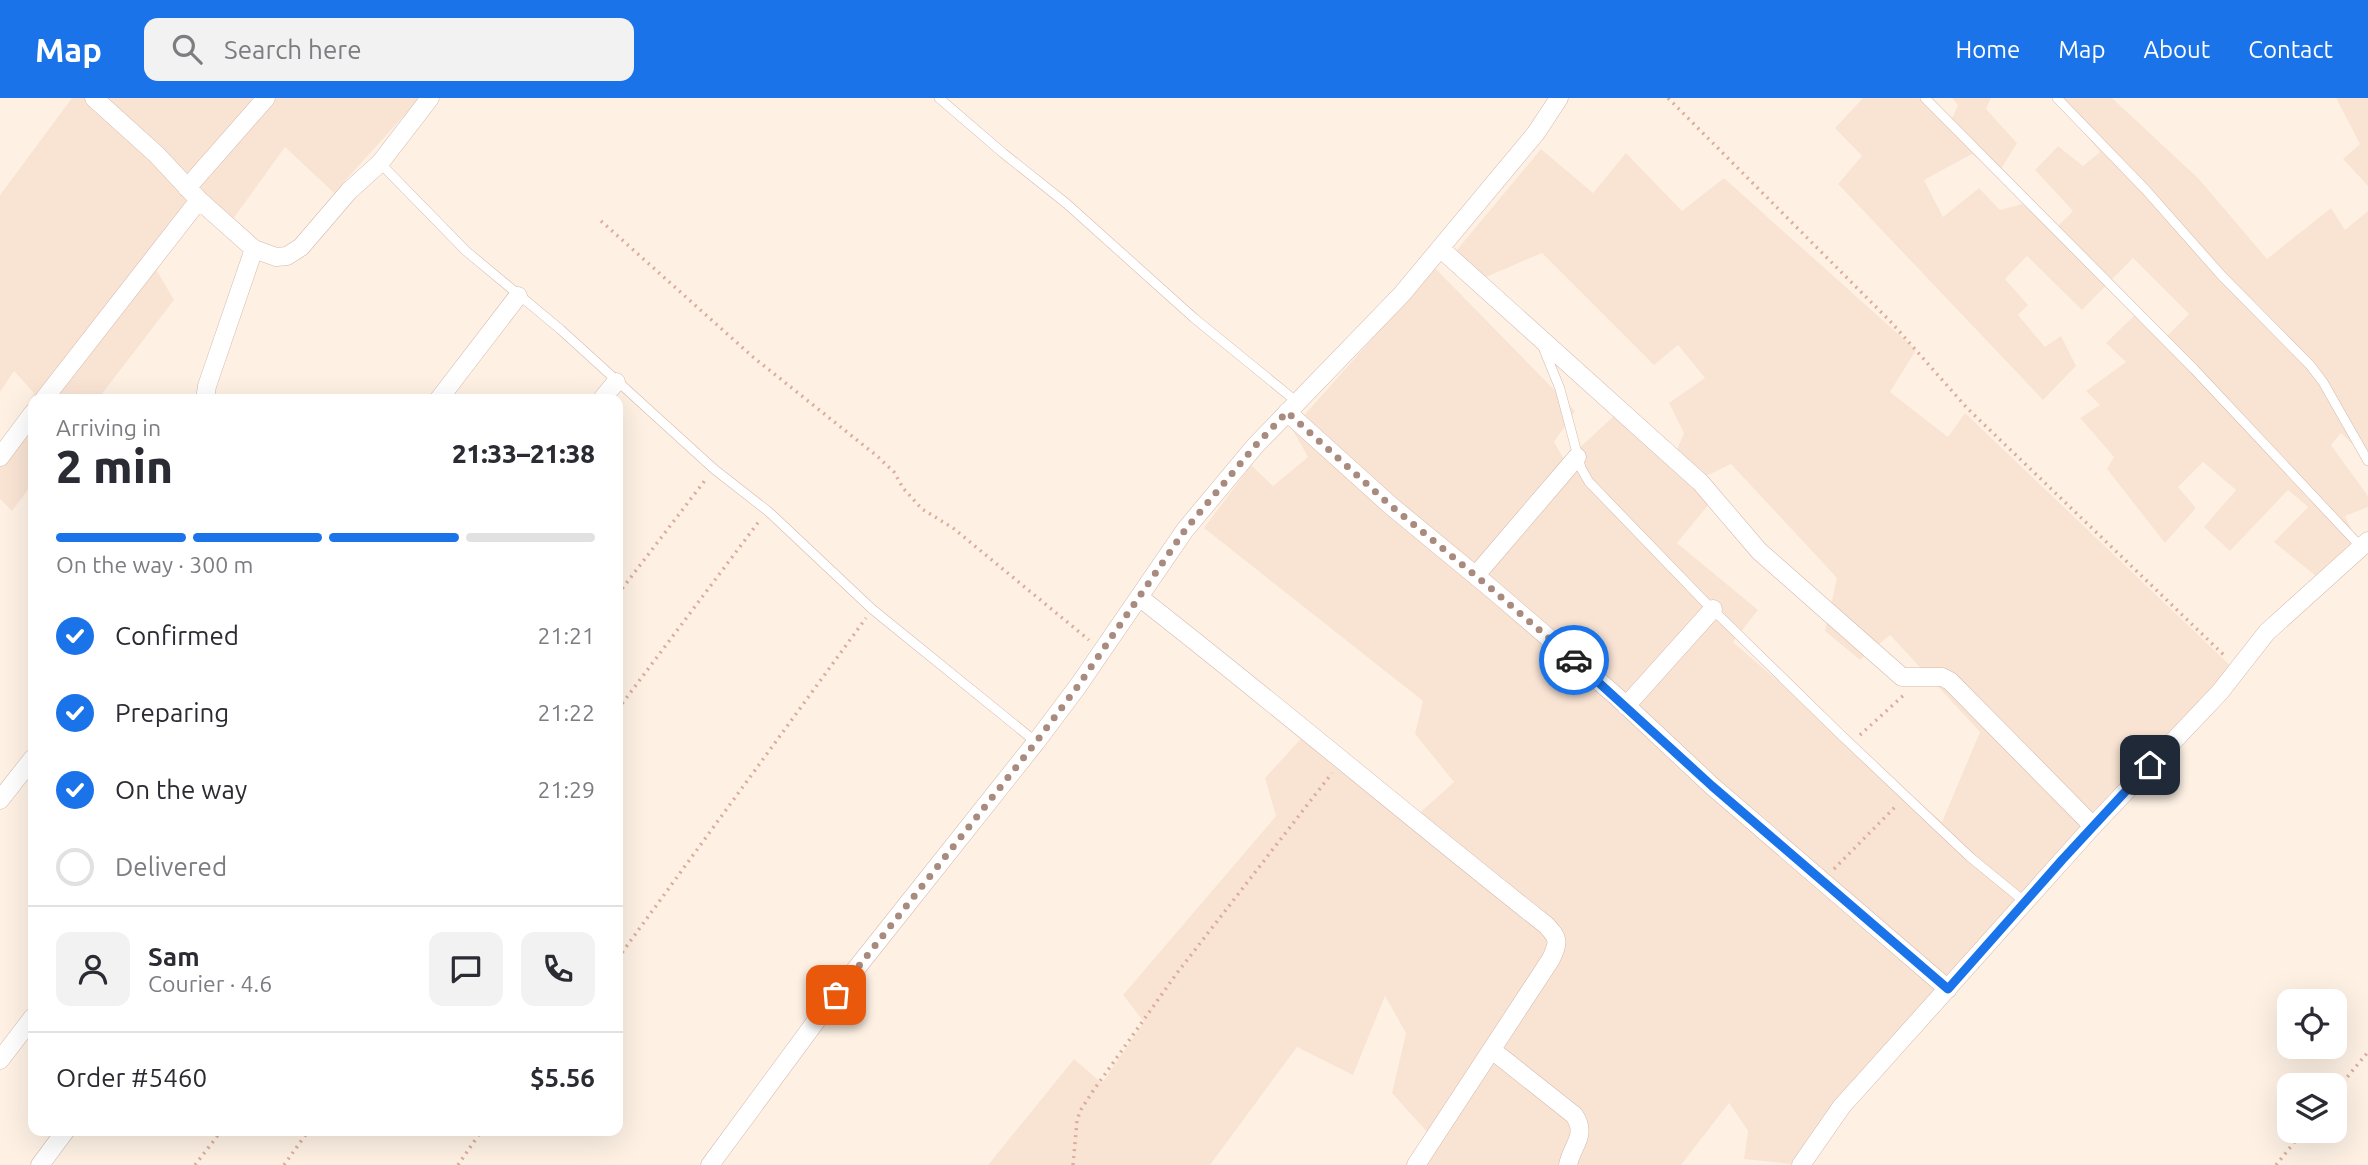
<!DOCTYPE html>
<html lang="en">
<head>
<meta charset="utf-8">
<style>
	body { margin:0; font-family:Ubuntu,sans-serif; background:#f2f2f3; color:#2b2b33; height:100vh; display:flex; flex-direction:column; font-size:26px; white-space:nowrap }
	* { box-sizing:border-box; margin:0 }
	p { font-size:23px; color:#7c7c81 }
	.icon { flex:none; width:38px; height:38px; fill:none; stroke:currentColor; stroke-width:2; stroke-linecap:round; stroke-linejoin:round }
	.map { position:relative; flex:1; overflow:hidden }
	.sheet { position:absolute; left:28px; top:296px; width:595px; height:742px; display:flex; flex-direction:column; background:#fff; border-radius:14px; box-shadow:0 7px 28px #0002 }
	.sheet>* { flex:none }
	.fabs { position:absolute; left:2277px; top:891px; display:grid; gap:14px }
	.fabs a { display:grid; place-items:center; width:70px; height:70px; border-radius:14px; background:#fff; box-shadow:0 7px 28px #0002; font-size:35px }
	.pin { position:absolute; display:grid; place-items:center; width:60px; height:60px; color:#fff; margin:-30px; border-radius:14px; box-shadow:0 4px 10px #0006 }
	.courier { position:absolute; display:grid; place-items:center; width:70px; height:70px; margin:-35px; border:5px solid #1a73e8; border-radius:50%; background:#fff; color:#222; box-shadow:0 2px 9px #0007 }
	.head em { font-style:normal; font-weight:800 }
	.head div { display:flex; flex-direction:column-reverse }
	.head { display:flex; align-items:center; justify-content:space-between; height:119px; padding:0 28px }
	h1 { font-size:46px; font-weight:800; line-height:52px }
	.bar { display:grid; grid-template-columns:repeat(4,1fr); gap:10px 7px; align-content:center; height:84px; padding:0 28px }
	.bar i { height:9px; border-radius:5px; background:#e1e1e2 }
	.bar .on { background:#1a73e8 }
	.bar p { grid-column:span 4 }
	.line { display:flex; align-items:center; gap:18px; padding:0 28px; border-top:2px solid #e1e1e2 }
	.line div { flex:1 }
	.round { display:grid; place-items:center; flex:none; width:74px; height:74px; border-radius:14px; background:#f2f2f3 }
	ol { padding:0 28px; list-style:none }
	li { display:flex; align-items:center; gap:21px; height:77px }
	li p { margin-inline-start:auto }
	li .icon { padding:7px; border-radius:50%; background:#1a73e8; color:#fff; stroke-width:4 }
	li:last-child { color:#7c7c81 }
	li i { width:38px; height:38px; border:4px solid #e1e1e2; border-radius:50% }
	header { display:flex; align-items:center; gap:42px; box-sizing:border-box; height:98px; padding:0 35px; background:#1a73e8; color:#fff }
	header strong { font-size:33px }
	nav { display:flex; gap:38px; margin-inline-start:auto; font-size:24px }
	.search { width:490px; height:63px; background:#f2f2f3; display:flex; align-items:center; gap:18px; box-sizing:border-box; padding:0 24px; border-radius:14px; color:#7c7c81; font-size:26px }
	.map>svg:first-child { display:block }
</style>
</head>
<body>
<header>
<strong>Map</strong>
<div class="search"><svg class="icon" aria-label="search" viewBox="0 0 24 24"><circle cx="10" cy="10" r="6"/><path d="M15 15l6 6"/></svg>Search here</div>
<nav><a>Home</a><a>Map</a><a>About</a><a>Contact</a></nav>
</header>
<div class="map">
<svg width="2368" height="1067" viewBox="0 0 2368 1067">
	<rect width="100%" height="100%" fill="#fef1e4"/>
	<path fill="#f9e4d4" d="M72 0H420L334 95 285 49 228 128 196 103 152 164 174 202 98 301H33V385L12 413 0 401V350L34 295 14 273 0 294V97Z
		M1863 0H1919L1948 30 1958 7 1952 0H1991L1986 11 2017 45 1998 76 1972 56 1924 82 1943 119 1979 90 2000 112 2022 106 2054 132 2073 113 2035 72 2058 48 2083 68 2100 54 2056 0H2112L2199 81 2267 161 2331 110 2345 132 2368 113V361L2341 335 2331 347 2368 398V409L2345 418 2359 448 2323 484 2274 444 2308 409 2288 392 2230 453 2204 429 2236 392 2203 364 2178 389 2196 410 2165 445 2107 371 2114 359 2080 320 2100 307 2086 293 2126 264 2106 245 2140 212 2166 239 2189 216 2133 160 2082 212 2027 158 2005 181 2028 207 2018 217 2045 249 2061 238 2076 268 2043 302 1838 86 1862 58 1835 30Z
		M2336 0H2368V88L2343 61 2360 46Z
		M1541 51 1593 95 1626 55 1682 113 1724 80 1916 252 1890 294 1948 339 1965 315 2235 572 1889 948 1791 1066 1744 1061 1748 1033 1729 1005 1681 1067H1405L1427 1034 1392 995 1406 935 1385 898 1353 977 1297 949 1210 1067H988L1074 961 1102 985 1144 924 1123 897 1276 718 1265 680 1307 634 1413 721 1454 684 1415 636 1423 603 1204 430 1251 367 1273 388 1308 359 1292 331 1435 170 1575 313 1554 344 1565 363 1616 316 1710 405 1677 445 1758 512 1733 544 1942 724 1980 634 1890 537 1860 562 1825 533 1837 480 1731 366 1704 379 1676 354 1684 335 1669 305 1705 280 1678 247 1654 267 1542 155 1479 182 1456 153Z"/>
	<g fill="none" stroke-linecap="round" stroke-linejoin="round">
		<g stroke="#d3b8ab" stroke-width="10">
			<path id="lane" d="M939 0 1003 55 1067 106 1194 220 1297 304
				M1925 0 2194 271 2361 449
				M2057 0 2145 91 2222 178 2310 267 2323 284 2368 363
				M380 65 466 153 560 231 714 371 769 414 872 511 1036 644
				M1543 249 1560 291 1581 370 1589 384 1704 503 1838 634 1970 759 2025 804"/>
		</g>
		<g stroke="#d3b8ab" stroke-width="19">
			<path id="street" d="M94 0 157 57 199 102 254 151 276 159 287 158 301 149 349 93 380 65 430 0
				M187 90 266 0
				M1440 150 1701 385 1759 453 1902 579H1942L1950 583 2093 728
				M44 301 199 102
				M205 301 207 288 254 151
				M439 301 518 198
				M602 301 616 284
				M1287 314 1390 407 1493 492 1616 598 1712 688 1948 891
				M0 359 33 315
				M1476 477 1577 359
				M1139 499C1276 606 1409 719 1546 827 1559 841 1559 843 1551 861L1416 1067
				M1626 608 1713 511
				M0 702 33 660
				M1492 952 1574 1017C1588 1037 1572 1047 1568 1067
				M0 962 33 919
				M40 1067 66 1032
				M710 1067 836 896 1036 644 1078 588 1185 432 1255 348 1402 196 1536 35 1559 0
				M1801 1067 1842 1008 1861 987 2093 728 2220 594 2267 534 2368 443"/>
		</g>
		<path stroke="#dbac9b" stroke-width="3.5" stroke-dasharray="2 5" stroke-linecap="butt" d="M1668 0 1890 223 1968 311 2226 559
			M601 123 753 259 877 358 894 374 903 390 922 411 953 430 1089 542
			M618 496 706 381
			M618 611 760 422
			M1860 637 1906 595
			M1834 771 1897 707
			M618 860 866 520
			M2334 995 2368 954
			M195 1067 222 1032
			M284 1067 309 1032
			M458 1067 482 1032
			M1073 1067 1077 1023 1080 1013 1093 993 1177 875 1332 675
			M2276 1067 2304 1032"/>
		<use href="#lane" stroke="#fff" stroke-width="9"/>
		<use href="#street" stroke="#fff" stroke-width="18"/>
	</g>
	<g fill="none" stroke-linecap="round" stroke-linejoin="round">
		<path stroke="#a88a7e" stroke-width="7" stroke-dasharray="0 12.6" d="M836 897 1036 644 1078 588 1185 432 1255 348 1287 314 1390 407 1493 492 1574 562"/>
		<path stroke="#1a73e8" stroke-width="9" d="M1574 562 1712 688 1948 891 2062 762 2150 667"/>
	</g>
</svg>
<div class="fabs">
<a><svg class="icon" aria-label="locate" viewBox="0 0 24 24"><circle cx="12" cy="12" r="6"/><path d="M12 2v4M12 18v4M2 12h4M18 12h4"/></svg></a>
<a><svg class="icon" aria-label="layers" viewBox="0 0 24 24"><path d="M12 4l9 5-9 5-9-5zM3 14l9 5 9-5"/></svg></a>
</div>
<div class="pin" style="left:836px;top:897px;background:#ea580c"><svg class="icon" aria-label="bag" viewBox="0 0 24 24"><path d="M5 8h14l-1 12H6zM9 8a3 3 0 0 1 6 0"/></svg></div>
<div class="pin" style="left:2150px;top:667px;background:#1f2937"><svg class="icon" aria-label="home" viewBox="0 0 24 24"><path d="M3 11l9-7 9 7M6 9v11h12V9"/></svg></div>
<div class="courier" style="left:1574px;top:562px"><svg class="icon" aria-label="car" viewBox="0 0 24 24"><path d="M5 17H2v-5l4-1 3-4h7l3 4 3 1v5h-3M9 17h6M6 11h13"/><circle cx="7" cy="17" r="2"/><circle cx="17" cy="17" r="2"/></svg></div>
<section class="sheet">
<div class="head"><div><h1>2 min</h1><p>Arriving in</p></div><em>21:33–21:38</em></div>
<div class="bar"><i class="on"></i><i class="on"></i><i class="on"></i><i></i><p>On the way · 300 m</p></div>
<ol>
<li><svg class="icon" aria-label="check" viewBox="0 0 24 24"><path d="M5 12l5 5 9-10"/></svg>Confirmed<p>21:21</p></li>
<li><svg class="icon" aria-label="check" viewBox="0 0 24 24"><path d="M5 12l5 5 9-10"/></svg>Preparing<p>21:22</p></li>
<li><svg class="icon" aria-label="check" viewBox="0 0 24 24"><path d="M5 12l5 5 9-10"/></svg>On the way<p>21:29</p></li>
<li><i></i>Delivered</li>
</ol>
<div class="line" style="height:126px"><a class="round"><svg class="icon" aria-label="person" viewBox="0 0 24 24"><circle cx="12" cy="8" r="4"/><path d="M4 21q1-7 8-7t8 7"/></svg></a><div><b>Sam</b><p>Courier · 4.6</p></div><a class="round"><svg class="icon" aria-label="chat" viewBox="0 0 24 24"><path d="M4 5h16v11H9l-5 4z"/></svg></a><a class="round"><svg class="icon" aria-label="phone" viewBox="0 0 24 24"><path d="M5 4h4l2 5-3 2q2 4 5 5l2-3 5 2v4C11 20 4 13 5 4z"/></svg></a></div>
<div class="line" style="height:91px"><div>Order #5460</div><b>$5.56</b></div>
</section>
</div>
</body>
</html>
